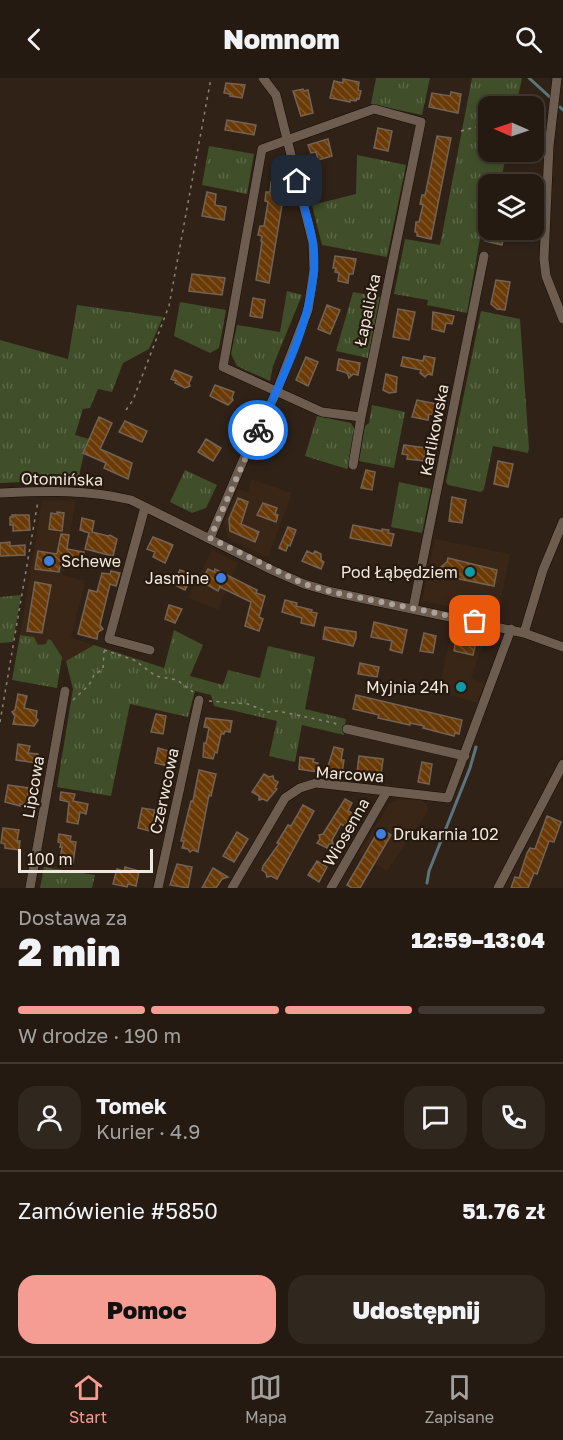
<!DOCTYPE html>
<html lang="pl">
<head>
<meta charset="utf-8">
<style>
	body { margin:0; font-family:"Golos Text",sans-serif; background:#30271f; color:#f1f3f6; height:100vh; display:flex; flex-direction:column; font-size:22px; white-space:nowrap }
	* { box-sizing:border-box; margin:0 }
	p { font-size:20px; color:#a3a19f }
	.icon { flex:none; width:33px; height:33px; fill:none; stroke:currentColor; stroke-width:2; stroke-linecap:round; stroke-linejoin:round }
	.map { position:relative; height:810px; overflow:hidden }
	.sheet { display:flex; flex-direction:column; background:#241a11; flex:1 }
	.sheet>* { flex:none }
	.needle { width:39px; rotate:272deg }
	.tools { position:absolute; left:478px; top:18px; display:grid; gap:12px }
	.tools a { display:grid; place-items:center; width:66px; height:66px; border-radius:12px; background:#241a11; box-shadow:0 3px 9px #0003,0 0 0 2px #413831; font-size:30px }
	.scale { position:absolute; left:18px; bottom:15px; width:135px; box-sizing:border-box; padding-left:6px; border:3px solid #f0e7df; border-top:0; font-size:16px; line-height:21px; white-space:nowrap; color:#f0e7df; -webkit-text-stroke:4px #26190e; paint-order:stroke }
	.pin { position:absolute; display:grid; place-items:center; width:51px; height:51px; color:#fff; margin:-26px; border-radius:12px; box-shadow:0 3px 9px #0006 }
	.courier { position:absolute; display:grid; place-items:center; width:60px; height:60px; margin:-30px; border:4px solid #1a73e8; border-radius:50%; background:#fff; color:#222; box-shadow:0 2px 8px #0007 }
	.summary em { font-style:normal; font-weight:800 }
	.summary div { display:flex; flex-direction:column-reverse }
	.summary { display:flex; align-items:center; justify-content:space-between; height:102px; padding:0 18px }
	h1 { font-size:39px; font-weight:800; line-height:45px }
	.bar { display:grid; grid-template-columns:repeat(4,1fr); gap:9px 6px; align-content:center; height:72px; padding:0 18px }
	.bar i { height:8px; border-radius:4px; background:#413831 }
	.bar .selected { background:#f59c93 }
	.bar p { grid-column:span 4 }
	.line { display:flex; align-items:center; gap:15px; padding:0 18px; border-top:2px solid #413831 }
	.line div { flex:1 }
	.round { display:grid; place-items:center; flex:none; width:63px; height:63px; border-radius:18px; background:#30271f }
	.action { display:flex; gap:12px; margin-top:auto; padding:12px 18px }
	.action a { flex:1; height:69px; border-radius:18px; background:#f59c93; color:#111; font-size:24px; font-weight:800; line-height:69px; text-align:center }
	.action a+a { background:#30271f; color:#f1f3f6 }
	header { display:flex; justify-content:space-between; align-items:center; height:78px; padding:0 18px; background:#241a11; font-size:27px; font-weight:800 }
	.dock { display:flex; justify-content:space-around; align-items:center; height:84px; border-top:2px solid #413831; background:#241a11; font-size:16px; color:#a3a19f }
	.dock a { display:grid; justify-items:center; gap:3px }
	.dock .selected { color:#f59c93 }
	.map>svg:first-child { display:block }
</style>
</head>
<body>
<header><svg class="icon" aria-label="back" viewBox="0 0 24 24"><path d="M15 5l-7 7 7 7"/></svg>Nomnom<svg class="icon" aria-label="search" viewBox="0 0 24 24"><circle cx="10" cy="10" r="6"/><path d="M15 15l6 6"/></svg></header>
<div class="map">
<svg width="563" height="810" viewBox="0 0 563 810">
	<defs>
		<pattern id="grass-tufts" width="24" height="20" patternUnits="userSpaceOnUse" patternTransform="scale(1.5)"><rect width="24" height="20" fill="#404f29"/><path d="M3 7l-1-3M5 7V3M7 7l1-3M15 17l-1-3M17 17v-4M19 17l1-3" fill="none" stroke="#5c6848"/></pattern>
		<pattern id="building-back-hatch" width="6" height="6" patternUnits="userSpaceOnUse" patternTransform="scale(1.5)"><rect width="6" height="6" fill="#6b3b07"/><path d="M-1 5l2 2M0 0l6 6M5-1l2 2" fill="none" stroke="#80572b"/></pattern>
	</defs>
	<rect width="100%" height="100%" fill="#302217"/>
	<path fill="#392616" d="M251 401 292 415 268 479 228 461 224 444 238 411 248 414Z
		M76 422 63 497 85 503 71 560 94 567 66 583 61 582 62 579 46 566 38 567 34 559 20 557 42 423Z
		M435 461 510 476 498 538 422 523Z
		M212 472 238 485 218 532 188 520Z
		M455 548 487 555 471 600 485 605 477 625 439 614 446 576Z
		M398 721 421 722 427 726V735L387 793 358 776 389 726Z"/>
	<path fill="url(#grass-tufts)" d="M376 0H430L422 37 371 26Z
		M472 0H522L516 28H489V74H507L500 106H489V144L483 143 467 235 427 227 428 222 394 216 405 161 440 167Z
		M209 68 254 76 247 116 202 107Z
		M357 77 406 87 387 179 322 167 312 127 356 116Z
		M287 213 302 217 273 288 270 303 237 288 231 276 237 247 280 254Z
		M353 214 380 219 368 280 336 273Z
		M180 224 226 232 219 270 210 275 174 258Z
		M77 227 163 239 149 271 123 285 112 314 98 311 90 330 83 331 75 357 89 361 84 375 78 402 0 405V262L68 281Z
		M481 233 520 241 529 370 528 375 493 368 484 411 481 414 448 407 446 404Z
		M372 327 405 334 394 390 359 383 365 348 369 345Z
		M317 338 351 345 356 353 349 388 347 391 305 378Z
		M185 392 217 407 206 430 192 435 170 424Z
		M399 404 431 411 422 455 391 449Z
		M21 517 13 564 0 565V519Z
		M174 552 203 567 190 598 223 607 228 592 260 600 268 568 315 579 305 631 346 641 344 657 302 647 295 684 269 678 277 643 214 628 211 617 195 613 188 639 130 626 111 718 57 709 73 611 66 583 94 567 164 590Z
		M20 557 34 559 38 567 46 566 48 561 51 562 62 579 57 610 12 602Z
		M44 789 95 797 92 810H40Z"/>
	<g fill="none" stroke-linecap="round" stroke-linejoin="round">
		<path stroke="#5a757e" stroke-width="3" d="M529 0 552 21
			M560 29 563 32
			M427 805 429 793 470 690 476 669"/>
	</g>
	<path fill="url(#building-back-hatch)" stroke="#736356" stroke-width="1.5" d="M343 1 359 4 358 12 361 13 359 21 357 20 356 23 350 22V24L330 20 334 3 343 5Z
		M226 5 245 7 242 20 230 18V16L224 15Z
		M303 11 304 13 308 12 313 35 301 38 293 13Z
		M451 14 461 16 458 35 429 29 432 15 450 18Z
		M227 42 256 47 254 57 225 52Z
		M378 50 392 53 388 73 374 70Z
		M437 58 451 60 431 161 417 158V154H415L416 144H419L423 127 420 126 422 117H425L426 113Z
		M328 61 332 78 318 82 316 74 311 75 308 67Z
		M271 104 280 105 279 111H282L281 116H283V121L269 205 256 202 262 164 261 163 262 158 258 157 260 148H264L268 124 265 123 266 114H270Z
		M207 114 216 116 215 127 226 129 224 142 202 138Z
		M487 152H505L502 167 485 163Z
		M335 178 356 181 353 196H349L348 205 338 203 339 195 335 194 336 190H333Z
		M192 196 225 200 222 217 189 213Z
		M496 202 510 204 505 232 497 231 491 226Z
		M253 220 265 222 262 240 250 238Z
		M327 227 340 232 330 256 318 251Z
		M398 231 415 234 409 262 393 259Z
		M433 234 454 238 452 246 446 245 444 254 432 251Z
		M424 278 435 280 432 297 428 296 425 299 420 295 421 292 401 288 403 279 423 283Z
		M306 279 318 284 308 308 296 302Z
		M339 281 360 285 358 297 353 296 349 300 347 295 337 292Z
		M175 292 192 299 189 305 190 308 185 310 175 305 176 303 171 301Z
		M386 296 397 299 396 314 389 315 383 312Z
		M215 307 234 314 232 319 233 322 228 327 210 318Z
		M417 322 437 326 435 337 429 336 428 342 412 339Z
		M99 339 112 345 100 371 132 385 128 401 104 390 106 385 83 375Z
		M125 343 147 353 142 364 119 354Z
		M206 361 221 370 213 383 198 374Z
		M404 367 426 370 424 383 407 381 408 377 402 376Z
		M498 383 513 386 508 409 494 406Z
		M366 392 375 394 372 412 361 410Z
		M452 419 466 422 462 445 449 443Z
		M238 420 248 424 241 446 259 454 255 464 230 453 229 441Z
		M263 425 277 430 275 436 278 437 276 444 257 437Z
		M57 434 64 435 62 453 49 451 51 435 57 436Z
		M12 437H29L30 452 13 453V447H10V439H13Z
		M82 440 94 443 92 454 108 458 110 457 117 461 113 478 85 471 89 455 80 452Z
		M353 447 382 453V451L389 452 388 455 394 456 391 468 350 460Z
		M288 449 296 452 290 468 288 467 286 473 279 470Z
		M61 456 69 457 67 471 84 474 82 489 63 486V489L60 488 59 494 35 491 38 473 57 476Z
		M153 459 173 467 165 485 153 479 155 474 147 471Z
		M10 464V468L25 467V477L0 478V465Z
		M307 473 313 476 315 473 321 476V482L324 484 321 491 302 483Z
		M448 480 497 492 494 508 445 498 441 489 447 484Z
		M208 491 214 494 215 491 257 512 256 515 265 518 259 539 263 541 259 553 245 548 251 524 220 509 218 513 204 505 207 500 204 499Z
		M180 492 193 497 185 512 173 506Z
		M111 493 120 495 116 508 110 506 100 547 103 551 98 554 97 561 78 556 89 512 97 514 102 495 110 496Z
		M35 504 51 507 42 555 27 553Z
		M285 522 297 525 296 528 312 532 311 534 317 535 314 548 301 545 302 540 282 534Z
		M169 527 182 531 175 545 165 541Z
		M374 544 407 552 402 575 390 572 392 563 371 559Z
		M325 549 356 554V560L353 568 323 561Z
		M424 555 436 558 433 575 420 573Z
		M456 560 476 564 473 577 454 573Z
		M360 585 379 589 377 599 358 596Z
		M18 616 27 618 24 630 37 633 36 640 38 642 34 648 13 646 15 638 12 634 15 632Z
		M356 617 462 642 459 656 455 655 454 658 423 650 424 648 410 645V647L378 640 379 637 353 631Z
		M156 636 166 638 163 656 151 654Z
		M206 640 232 643 230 654 225 653 224 656H221L217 675 215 674 213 681 203 679 204 665H206L209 650 204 649Z
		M18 666 30 668 28 675 38 676 37 685 16 682Z
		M334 669 343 671 341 682H344L342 695 327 692Z
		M158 670 169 673 168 688 155 685Z
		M359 678 383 681 381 697 374 696V700L364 699V695H357Z
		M300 679 314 681 313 684 318 685 317 694 299 691Z
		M422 684 432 686 429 706 418 704Z
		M199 692 216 696 211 718 209 717 198 774 193 772 190 774 188 771 182 770 184 763H181L191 723H193Z
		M264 696 269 699 273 698 274 702 278 704 275 710 277 711 267 723 263 721 259 722V718L252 714Z
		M8 707 29 710 26 727 20 726V728L5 724Z
		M61 714 75 716 73 723 88 726 86 736 80 734 78 746 67 744 69 724 60 722Z
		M345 721 352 725 348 733 354 736 345 748 341 746 332 762 333 766H329L327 770 317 765 320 761 319 757 323 756Z
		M303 727 314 733 277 801 271 798 267 799 266 795 262 792 263 788 279 766 277 765 288 747 291 748Z
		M142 730 155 732 153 738 158 739 156 748 151 747 150 753 138 750Z
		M547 738 561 744 554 764 549 763 537 796 534 795 528 810H511L515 799 519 800 527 775 530 770 535 771Z
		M3 750 19 752 17 763H20L19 772 5 770V766L1 765Z
		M380 750 391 757 360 810H352L347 807Z
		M237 754 248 761 234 784 223 778Z
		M59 756 71 758 70 763 76 764 73 785 60 782 62 769H60L61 765 58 764Z
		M317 783 327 789 319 804 308 797Z
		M177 786 192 789 188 810 170 807Z
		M125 789 139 793 136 808 128 806 127 809 113 806 117 791 124 793Z
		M213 790 228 799 222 801 216 810H202Z"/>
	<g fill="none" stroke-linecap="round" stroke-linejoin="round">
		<g stroke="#170b03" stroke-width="10">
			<path id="minor" d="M557 0 549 68 544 181 546 198 563 241
				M353 387 361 339 421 44 374 31 262 71 223 289 322 334 361 339
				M0 415C45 413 87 411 131 422L272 492 304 506 332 514 524 555 563 569
				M145 429 109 561 150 572
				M210 460 245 378 276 315 308 232 314 192 313 165 276 17 263 0
				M413 531 484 178
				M524 555 543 492 563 444
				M347 651 465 678
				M30 810 65 613
				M158 810 199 622
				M232 810 285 720 300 710 316 705 448 720 511 551
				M331 810 387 713
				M498 810 563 686"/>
		</g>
		<path stroke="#8d8278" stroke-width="1.5" stroke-dasharray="3 4.5" stroke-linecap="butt" d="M461 53 480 48 489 49
			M534 67 540 68
			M126 332 133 322 169 228 211 0
			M104 572 134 582 156 598 177 602 193 614
			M73 622 89 607 94 597 103 591 104 573
			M209 623 248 626 268 634 278 633 334 645 338 647
			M0 644 38 423"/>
		<use href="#minor" stroke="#6d5d51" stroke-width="9"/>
	</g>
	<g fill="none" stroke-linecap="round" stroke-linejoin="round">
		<path stroke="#ada299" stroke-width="6" stroke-dasharray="0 10.8" d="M258 352 210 460 304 506 332 514 475 543"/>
		<path stroke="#1a73e8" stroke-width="8" d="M258 352C283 301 322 222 313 165 310 144 302 123 297 103"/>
	</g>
	<g fill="#3f7fe0" stroke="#26190e" stroke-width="2">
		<circle cx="49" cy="483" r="6"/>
		<circle cx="221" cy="500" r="6"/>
		<circle cx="381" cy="756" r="6"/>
	</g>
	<g fill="#0f9aa8" stroke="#26190e" stroke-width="2">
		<circle cx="470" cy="494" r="6"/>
		<circle cx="461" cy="609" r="6"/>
	</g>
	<g text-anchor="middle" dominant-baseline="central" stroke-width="4.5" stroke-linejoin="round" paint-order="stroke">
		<g font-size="16" fill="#f0e7df" stroke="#26190e">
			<text transform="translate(367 232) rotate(-78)">Łapalicka</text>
			<text transform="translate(434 352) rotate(-79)">Karlikowska</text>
			<text transform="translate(62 401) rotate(1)">Otomińska</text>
			<text transform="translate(350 696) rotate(4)">Marcowa</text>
			<text transform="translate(33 709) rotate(-80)">Lipcowa</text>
			<text transform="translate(164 713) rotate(-78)">Czerwcowa</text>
			<text transform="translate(346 754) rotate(-60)">Wiosenna</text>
		</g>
		<g font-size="16" fill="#f0e7df" stroke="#26190e" text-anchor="end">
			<text x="61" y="483" text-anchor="start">Schewe</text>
			<text x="458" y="494">Pod Łąbędziem</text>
			<text x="209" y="500">Jasmine</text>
			<text x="449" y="609">Myjnia 24h</text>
			<text x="393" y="756" text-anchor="start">Drukarnia 102</text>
		</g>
	</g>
</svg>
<div class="tools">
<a><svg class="needle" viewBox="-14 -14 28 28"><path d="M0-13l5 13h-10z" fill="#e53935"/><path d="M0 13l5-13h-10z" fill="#a3a19f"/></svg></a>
<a><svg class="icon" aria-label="layers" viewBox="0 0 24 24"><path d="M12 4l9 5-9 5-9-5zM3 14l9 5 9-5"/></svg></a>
</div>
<div class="scale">100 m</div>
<div class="pin" style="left:475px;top:543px;background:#ea580c"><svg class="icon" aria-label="bag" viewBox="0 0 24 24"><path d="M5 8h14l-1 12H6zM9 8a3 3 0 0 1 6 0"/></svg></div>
<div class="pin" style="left:297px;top:103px;background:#1f2937"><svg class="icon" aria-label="home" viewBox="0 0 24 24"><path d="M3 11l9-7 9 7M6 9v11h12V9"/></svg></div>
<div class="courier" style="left:258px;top:352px"><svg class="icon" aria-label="bike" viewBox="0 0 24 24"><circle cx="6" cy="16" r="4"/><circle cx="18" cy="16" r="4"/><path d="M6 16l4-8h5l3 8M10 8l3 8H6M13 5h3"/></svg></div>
</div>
<section class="sheet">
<div class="summary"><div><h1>2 min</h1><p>Dostawa za</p></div><em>12:59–13:04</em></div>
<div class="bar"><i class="selected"></i><i class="selected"></i><i class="selected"></i><i></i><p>W drodze · 190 m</p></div>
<div class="line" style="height:108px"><a class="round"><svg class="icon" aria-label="person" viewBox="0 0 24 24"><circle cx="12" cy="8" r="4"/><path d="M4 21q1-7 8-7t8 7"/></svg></a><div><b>Tomek</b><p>Kurier · 4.9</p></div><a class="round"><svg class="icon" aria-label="chat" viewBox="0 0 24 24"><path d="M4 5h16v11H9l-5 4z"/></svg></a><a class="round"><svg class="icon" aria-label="phone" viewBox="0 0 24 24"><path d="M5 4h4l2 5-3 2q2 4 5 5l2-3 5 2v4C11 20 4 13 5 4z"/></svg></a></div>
<div class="line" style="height:78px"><div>Zamówienie #5850</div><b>51.76 zł</b></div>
<div class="action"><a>Pomoc</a><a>Udostępnij</a></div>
</section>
<nav class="dock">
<a class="selected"><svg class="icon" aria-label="home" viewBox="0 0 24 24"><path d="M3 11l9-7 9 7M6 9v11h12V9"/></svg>Start</a>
<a><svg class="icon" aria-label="map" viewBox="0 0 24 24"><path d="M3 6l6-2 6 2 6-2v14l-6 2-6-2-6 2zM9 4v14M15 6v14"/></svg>Mapa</a>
<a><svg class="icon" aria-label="saved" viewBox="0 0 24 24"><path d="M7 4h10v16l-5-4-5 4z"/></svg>Zapisane</a>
</nav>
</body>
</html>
